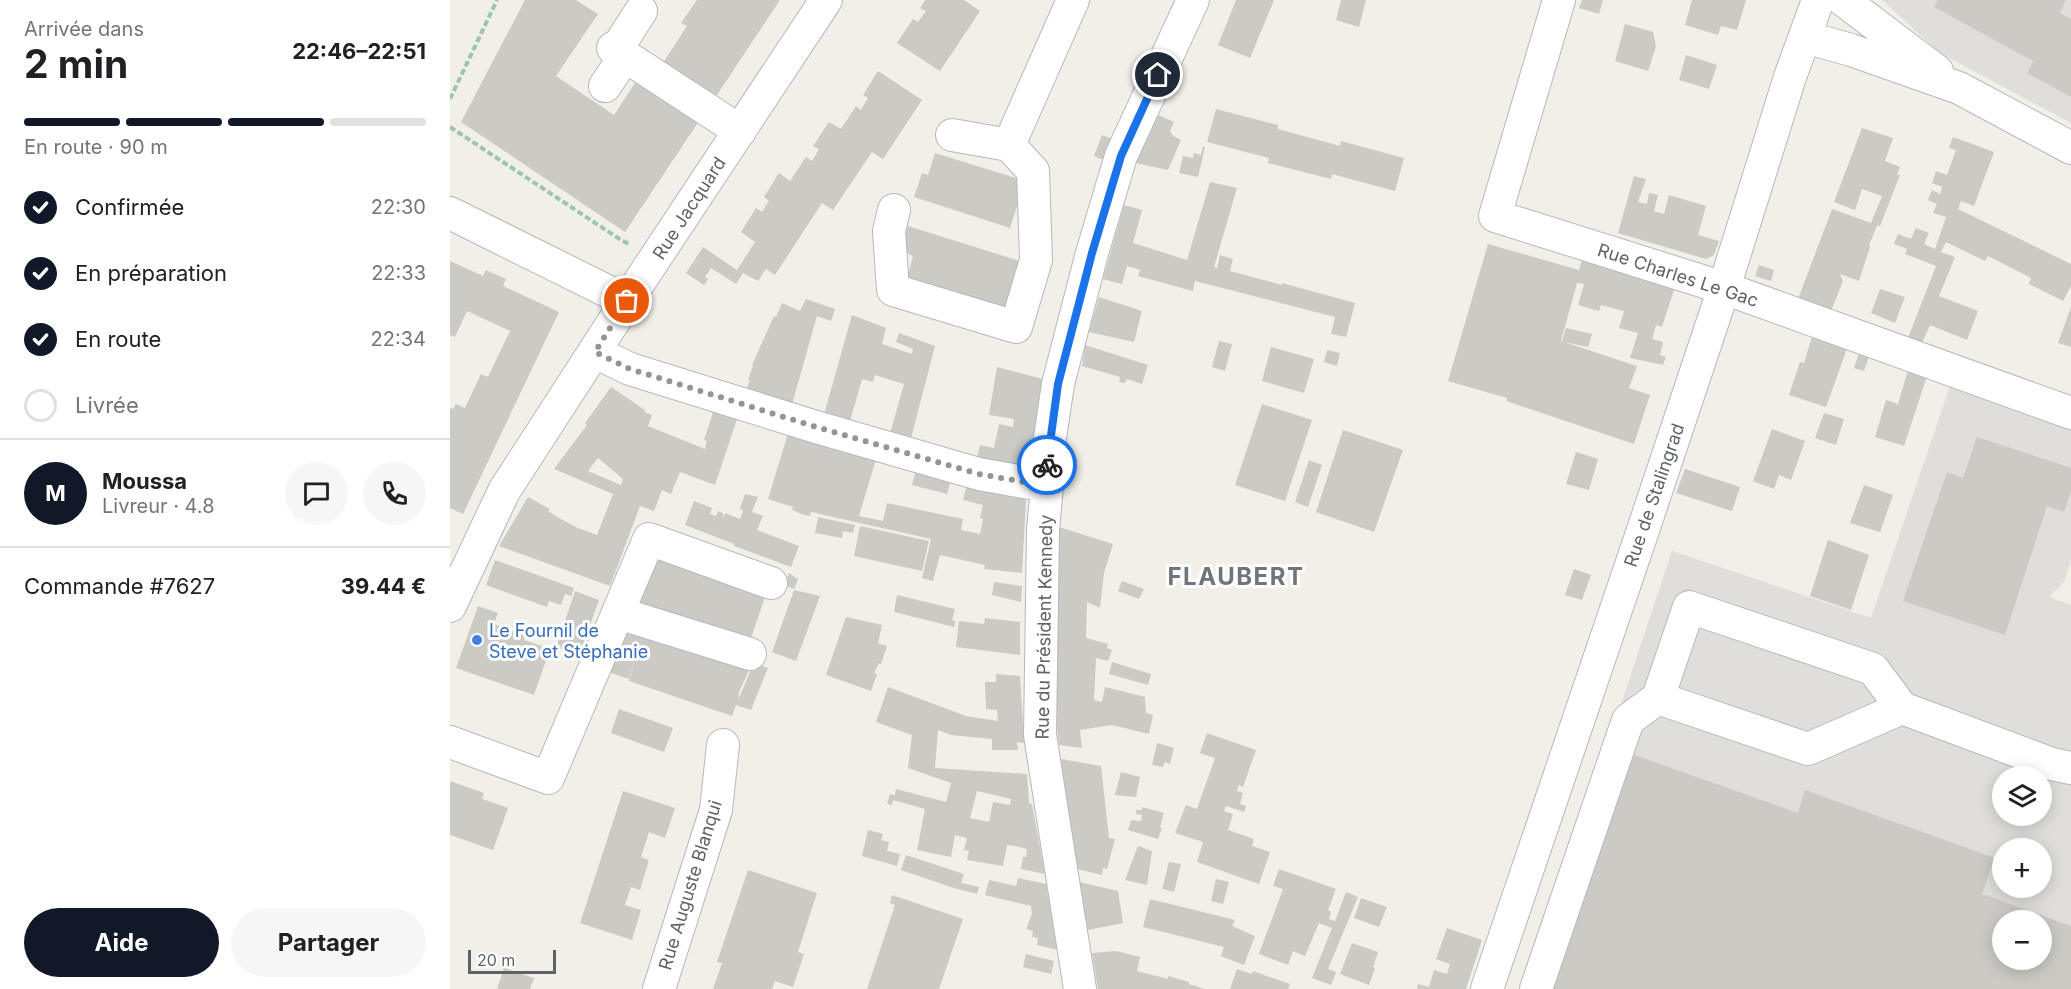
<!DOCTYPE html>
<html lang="fr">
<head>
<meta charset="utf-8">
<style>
	body { margin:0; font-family:Inter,sans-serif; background:#f6f6f6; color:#202124; height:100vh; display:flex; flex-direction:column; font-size:22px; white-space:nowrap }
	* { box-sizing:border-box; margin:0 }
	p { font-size:20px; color:#757577 }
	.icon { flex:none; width:33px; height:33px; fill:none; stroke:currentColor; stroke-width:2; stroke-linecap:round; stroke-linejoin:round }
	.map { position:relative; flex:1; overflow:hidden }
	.details { display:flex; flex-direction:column; background:#fff; width:450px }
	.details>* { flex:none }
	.fabs { position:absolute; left:1542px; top:766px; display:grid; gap:12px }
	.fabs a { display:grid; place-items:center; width:60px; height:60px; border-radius:50%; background:#fff; box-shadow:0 3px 15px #0003; font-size:30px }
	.scale { position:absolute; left:18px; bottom:15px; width:88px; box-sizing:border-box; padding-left:6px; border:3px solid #5f6368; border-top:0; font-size:16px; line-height:21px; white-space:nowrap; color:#5f6368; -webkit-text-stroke:4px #fff; paint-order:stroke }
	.pin { position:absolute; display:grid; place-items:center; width:51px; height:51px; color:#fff; margin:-26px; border:3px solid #fff; border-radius:50%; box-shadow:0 2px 6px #0007 }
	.courier { position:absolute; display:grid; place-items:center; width:60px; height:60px; margin:-30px; border:4px solid #1a73e8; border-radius:50%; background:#fff; color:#222; box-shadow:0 2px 8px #0007 }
	.overview em { font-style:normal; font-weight:700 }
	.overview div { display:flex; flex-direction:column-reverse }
	.overview { display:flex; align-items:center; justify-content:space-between; height:102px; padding:0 24px }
	h1 { font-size:39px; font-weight:700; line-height:45px }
	.bar { display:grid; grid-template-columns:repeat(4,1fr); gap:9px 6px; align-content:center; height:72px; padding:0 24px }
	.bar i { height:8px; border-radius:4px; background:#e0e0e0 }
	.bar .selected { background:#111827 }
	.bar p { grid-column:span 4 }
	.line { display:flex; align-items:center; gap:15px; padding:0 24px; border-top:2px solid #e0e0e0 }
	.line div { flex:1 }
	.round { display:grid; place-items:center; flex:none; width:63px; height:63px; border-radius:32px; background:#f6f6f6 }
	ol { padding:0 24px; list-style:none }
	li { display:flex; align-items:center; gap:18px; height:66px }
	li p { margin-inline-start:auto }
	li .icon { padding:6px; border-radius:50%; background:#111827; color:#fff; stroke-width:4 }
	li:last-child { color:#757577 }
	li i { width:33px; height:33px; border:3px solid #e0e0e0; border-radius:50% }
	.button { display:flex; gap:12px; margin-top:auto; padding:12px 24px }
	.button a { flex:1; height:69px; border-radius:36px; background:#111827; color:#fff; font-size:24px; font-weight:700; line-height:69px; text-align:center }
	.button a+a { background:#f6f6f6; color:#202124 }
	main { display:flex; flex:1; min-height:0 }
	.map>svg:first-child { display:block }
</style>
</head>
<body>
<main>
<section class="details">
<div class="overview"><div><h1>2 min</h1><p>Arrivée dans</p></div><em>22:46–22:51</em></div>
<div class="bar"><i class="selected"></i><i class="selected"></i><i class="selected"></i><i></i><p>En route · 90 m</p></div>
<ol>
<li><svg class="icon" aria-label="check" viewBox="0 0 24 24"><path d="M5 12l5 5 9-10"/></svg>Confirmée<p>22:30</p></li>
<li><svg class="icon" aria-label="check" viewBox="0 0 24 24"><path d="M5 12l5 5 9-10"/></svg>En préparation<p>22:33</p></li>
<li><svg class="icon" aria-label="check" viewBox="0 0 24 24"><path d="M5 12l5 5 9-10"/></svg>En route<p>22:34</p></li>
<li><i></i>Livrée</li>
</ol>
<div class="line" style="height:108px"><b class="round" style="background:#111827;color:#fff">M</b><div><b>Moussa</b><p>Livreur · 4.8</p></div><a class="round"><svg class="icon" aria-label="chat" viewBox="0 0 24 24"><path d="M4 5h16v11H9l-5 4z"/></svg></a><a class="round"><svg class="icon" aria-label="phone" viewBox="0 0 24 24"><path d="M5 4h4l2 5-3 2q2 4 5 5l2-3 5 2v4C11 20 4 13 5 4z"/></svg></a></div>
<div class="line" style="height:78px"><div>Commande #7627</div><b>39.44 €</b></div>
<div class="button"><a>Aide</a><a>Partager</a></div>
</section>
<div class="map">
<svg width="1621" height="989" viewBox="0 0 1621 989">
	<rect width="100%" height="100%" fill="#f1efe8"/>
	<path fill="#e0deda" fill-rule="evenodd" d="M1432 0H1621V123L1490 53Z
		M1500 386 1621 427V561L1614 582 1599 597 1621 605V989L1136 810 1222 551 1421 618ZM1552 777H1592V816H1552ZM1552 849H1592V888H1552ZM1552 921H1592V960H1552Z"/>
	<path fill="#cccac5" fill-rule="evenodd" d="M75 0H126L148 14 106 76 164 115 187 80 249 121 175 232 11 122Z
		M247 0H330L265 98 213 63 237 26 231 23Z
		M475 0H514L530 11 490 71 447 43 463 19 468 22 476 11 470 8Z
		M786 0H824L800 58 768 45Z
		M891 0H916L909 27 886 20Z
		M1132 0H1153L1149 14 1129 8Z
		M1242 0H1296L1287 30 1271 26 1268 35 1235 25Z
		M1488 0H1616L1610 13 1621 19V97L1577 73 1583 61 1484 7Z
		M1175 24 1203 32 1206 46 1198 71 1165 61Z
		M1236 55 1267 65 1259 89 1229 80Z
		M428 71 472 100 433 159 422 152 383 210 372 203 325 275 316 269 308 281 293 273 286 284 261 268 255 277 258 279 254 285 236 273 253 247 287 270 305 242 291 232 306 208 312 212 319 201 314 197 329 173 340 181 356 157 362 161 369 149 363 146 379 122 391 129 406 106 411 110 418 98 413 95Z
		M766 109 828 125V129L890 146 891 141 954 158 945 191 882 174 881 179 818 163 819 158 757 142Z
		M708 115 724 122 720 131 723 136 731 140 718 170 686 163Z
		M1412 128 1443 138 1435 161 1450 167 1447 175H1450L1430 226H1427L1419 245 1420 247 1409 281 1390 274 1393 281 1381 311 1348 299 1382 209 1421 223 1432 196 1412 189 1405 210 1384 202Z
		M652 135 662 139 653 160 644 156Z
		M1503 137 1544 152 1524 206 1511 201 1508 209 1621 264V286L1613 301 1579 284 1581 278 1538 256 1535 261 1496 242 1491 252 1505 257 1489 296 1528 311 1517 340 1480 325 1472 343 1458 338 1486 266 1455 254 1457 249 1444 244 1448 234 1461 239 1466 228 1479 233 1474 244 1485 249 1496 217 1483 213 1487 204 1478 200 1482 190 1490 194 1492 187 1482 183 1486 171 1497 175 1506 150 1499 148Z
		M753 146 755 147 748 177 729 173 733 156 743 158 744 153 751 155Z
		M485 153 575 181 560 228 464 197 472 173 478 175Z
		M1184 176 1196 179 1188 202 1197 204 1199 193 1208 195 1204 211 1214 214 1219 195 1256 206 1248 235 1269 241 1264 255 1256 259 1168 233Z
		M760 182 787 188 764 267 767 268 770 255 783 259 780 271 832 285V283L905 303 896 337 881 334 885 317 745 281 743 291 688 276 690 270 677 266 672 284 653 279 674 205 692 210 683 243 737 260Z
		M458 226 576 263 562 311 457 278 463 256 451 250Z
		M1038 244 1129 270 1132 259 1225 287 1212 327 1206 325 1202 339 1213 342 1210 355 1216 357 1213 365 1180 358 1188 333 1169 328 1174 311 1151 305 1149 311 1128 305 1134 284 1127 283 1111 341H1112L1116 328 1142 334 1138 347 1114 342 1187 366 1179 388 1200 395 1184 444 1056 401 1057 398 998 381Z
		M0 261 33 276 36 270 56 279 53 286 109 312 13 514 0 508V408L3 409 6 404 15 408 31 374 38 377 60 331 17 311 5 337 0 335Z
		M1309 265 1324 270 1321 281 1305 276Z
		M1430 289 1455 297 1445 323 1421 313Z
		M649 297 692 311 684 342 639 332Z
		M356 299 385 309 381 321 367 316 341 408 295 392 300 380 298 379 303 366 302 365 324 316 326 317 332 303 350 311Z
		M1621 307V347L1608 343Z
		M402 315 436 328 432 344 462 354 463 349 446 342 449 333 485 346 460 442 439 437 454 384 425 375 423 382 412 379 399 425 373 418Z
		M1363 333 1398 346 1376 407 1339 395 1350 362 1354 363Z
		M769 341 782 344 775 371 762 367Z
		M635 345 698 365 692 384 677 379 675 383 669 382 670 377 632 366Z
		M821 347 864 359 854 393 812 381Z
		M877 350 890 353 887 366 874 362Z
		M1410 350 1420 353 1414 371 1404 368Z
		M547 367 593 379 579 463 573 467 527 459 530 445 544 448 549 424 563 427 564 419 539 415Z
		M1459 367 1478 373 1454 446 1425 437 1436 400 1448 404Z
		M161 387 195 410 194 412 202 415 198 426 255 449 257 441 254 440 264 409 288 416 265 485 230 472 221 494 212 490 204 511 190 506 160 586 49 546 78 497 100 509 98 511 109 518 128 528 147 535 163 494 104 469 137 425 135 423ZM148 458 173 479 171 485 138 471Z
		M812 404 862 420 835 501 785 485Z
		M1374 413 1394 419 1386 445 1365 438Z
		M1322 429 1355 441 1341 480 1329 475 1324 489 1303 481Z
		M339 430 427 456 409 516 433 521 437 503 513 519 511 530 530 534 533 519 530 518 533 505 513 500 518 480 569 492 576 501 572 573 534 569 535 565 490 555 483 581 472 578 481 539 361 512 360 516 354 515 342 510 343 507 318 499Z
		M893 430 953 450 924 532 866 512Z
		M1527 437 1621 468V491L1614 512 1597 506 1555 635 1453 601 1497 472 1513 478Z
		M1126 452 1148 459 1139 490 1116 484Z
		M859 460 872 465 858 507 845 502Z
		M467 466 502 475 497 494 462 485Z
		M1235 469 1290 487 1282 511 1226 493Z
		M1414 485 1443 495 1430 532 1400 523Z
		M295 494 308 497 302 512 313 516 307 530 349 546 341 567 284 546V544L235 525 244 501 262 508 260 514 266 516 268 511 273 513V518L275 513 290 519 293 511 290 508Z
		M368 517 405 525 403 533 393 531 392 538 365 533Z
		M410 526 479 541 472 571 404 556Z
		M606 526 663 544 654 573 650 608 637 602 636 638 658 644 657 648 662 650 658 661 646 658 644 700 652 702 655 687 695 697 696 713 703 715 699 734 662 725 630 730 632 748 609 745 603 690Z
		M1378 540 1419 555 1401 610 1360 596Z
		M202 556 316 594 300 641 187 603Z
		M45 560 124 588 121 596 115 594 111 605 99 601 97 607 36 585Z
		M1124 569 1141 575 1132 600 1115 595Z
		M339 573 348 579 344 589 335 585Z
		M672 581 694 589 689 599 668 591Z
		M544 582 572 586 571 602 542 595Z
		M344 590 370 596 346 661 322 652Z
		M125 591 149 600 129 656 106 648Z
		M447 595 505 609 502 620 506 622 504 627 444 612Z
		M28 606 48 613 44 624 75 636 74 640 100 649 84 695 6 668Z
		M396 617 432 625 428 643 437 646 431 664 429 663 424 673 427 674 421 691 376 675Z
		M535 618 570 622V655L506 647 509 621 534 624Z
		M174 626 300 668 289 692 288 700 304 663 318 668 301 710 286 705 282 716 179 681 186 657 179 679 155 671Z
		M662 662 701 674 698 685 659 674Z
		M546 674 570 676 574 743 567 742 568 750H542V739L501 735 488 730 485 768 577 774 579 803 582 804 595 874 571 869 573 857H576L577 849 565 846 557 845 553 866 517 860 519 851 514 850 517 838 505 835 501 857 467 850 475 809 443 800 442 805 437 804 440 794 445 795 446 789 496 802 501 783 458 768 462 735 426 722 438 687 516 716 548 721 547 710 536 709 535 682H546ZM527 791 561 799 560 805 543 802 539 822 520 818Z
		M169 709 223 728 214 752 161 733Z
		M757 733 806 750 793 787 789 785 787 791 793 793 790 804 796 806 794 812 776 806 774 811 783 814 778 830 804 839 802 846 820 852 809 884 747 862 753 842 725 833 736 805 747 809 765 758 750 753Z
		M707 743 724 748 720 764 715 762 713 767 702 765Z
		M1179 753 1348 813 1355 790 1545 858 1532 894 1621 926V989H1100ZM1552 921H1592V960H1552Z
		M611 759 651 766 659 838 665 839 657 869 653 868 652 875 627 869 617 815Z
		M671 772 690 777 686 797 665 795Z
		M0 781 34 793 32 799 58 808 43 850 0 835Z
		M173 791 225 808 215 838 199 832 191 857 199 860 190 890 181 887 175 905 191 910 182 940 130 923Z
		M692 807 714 813 710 827 712 828 708 839 678 830 681 820 691 821 692 815 686 814V810H692Z
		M418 830 433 834 431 840 439 842 437 851 450 854 447 866 412 856Z
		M688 846 702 851 697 885 675 880Z
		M456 855 514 874 511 883 529 887 527 894 504 888 451 870Z
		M719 862 731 864 724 892 712 889Z
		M829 869 886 889 878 910 881 912 879 919 885 921 896 892 908 897 878 969 886 972 881 985 862 978 882 928 869 923 855 956 843 951 838 965 809 954 833 889 823 886Z
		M298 870 367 893 348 952 354 954 343 987 325 981 322 989H263L272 963 267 962Z
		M568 878 596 884 608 950 587 945 588 938 582 937 583 931 576 929 582 914 581 906 535 895 539 880 566 886Z
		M766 879 779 882 773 904 761 901Z
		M629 882 668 891 673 923 638 930Z
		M442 895 513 919 489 989H417L445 905 440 903Z
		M911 898 937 907 929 927 904 918Z
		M700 899 785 920 782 926 805 936 794 965 771 956 774 947 693 927Z
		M997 928 1032 940 1016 989H967L968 984 979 987 984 970 997 974 1000 964 986 959Z
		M902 943 928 952 923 967 925 968 919 985 890 974Z
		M666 951 690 957 687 971 718 979V976L739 982V984L755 989H648L642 953Z
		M576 954 604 961 601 974 573 967Z
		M54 968 84 978 80 989H47Z
		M787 969 802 974 803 971 840 984 838 989H780Z"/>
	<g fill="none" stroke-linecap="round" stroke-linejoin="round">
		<g stroke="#b5b8bc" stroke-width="34">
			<path id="minor" d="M1109 0 1045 216 1274 288 1621 413
				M1393 0 1487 71
				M1355 37 1401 50 1509 88 1621 148
				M163 48 290 131
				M166 50 191 11
				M155 86 175 56
				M502 135 559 145
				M444 210 439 231 443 290 566 327 586 260 583 171 559 145 623 0
				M0 213 177 301
				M145 352 180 369 366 427 529 474 597 486
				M0 606 54 491 186 287 376 0
				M168 613 300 654
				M1452 708 1358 749 1208 698 1239 607 1423 669 1452 708 1602 764 1621 768
				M0 742 98 778 199 539 321 583
				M209 989 266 810 273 745
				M630 989 590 735 593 530 597 486V458L608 384 642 253 671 156 743 0
				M1037 989 1193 530 1274 288 1340 77 1368 0
				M1086 989 1178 720 1208 698"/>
		</g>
		<path stroke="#9cc7a9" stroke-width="4" stroke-dasharray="6 3" stroke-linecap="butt" d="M0 99 47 0
			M0 127 171 240 179 244"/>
		<use href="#minor" stroke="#fff" stroke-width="32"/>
	</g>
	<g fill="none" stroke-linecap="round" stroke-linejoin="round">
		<path stroke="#929495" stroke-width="6" stroke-dasharray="0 10.8" d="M177 301 145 352 180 369 366 427 529 474 597 486V465"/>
		<path stroke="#1a73e8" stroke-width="8" d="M597 465 608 384 642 253 671 156 708 75"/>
	</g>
	<circle fill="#3f7fe0" stroke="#fff" stroke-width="2" cx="27" cy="640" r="6"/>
	<g text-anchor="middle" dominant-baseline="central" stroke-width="6" stroke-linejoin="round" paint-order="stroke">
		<g font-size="18" fill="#5f6368" stroke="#fff">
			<text transform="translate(239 208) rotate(-57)">Rue Jacquard</text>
			<text transform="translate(1228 275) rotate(18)">Rue Charles Le Gac</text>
			<text transform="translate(1204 495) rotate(-71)">Rue de Stalingrad</text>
			<text transform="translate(594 627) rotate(-89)">Rue du Président Kennedy</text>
			<text transform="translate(240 885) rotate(-73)">Rue Auguste Blanqui</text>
		</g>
		<g font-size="18" fill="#366cbe" stroke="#fff" text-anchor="start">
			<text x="39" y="630">Le Fournil de<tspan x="39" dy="21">Steve et Stéphanie</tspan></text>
		</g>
		<g font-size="24" font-weight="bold" letter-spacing="1.5" fill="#70757a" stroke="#fff">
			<text x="786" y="576">FLAUBERT</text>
		</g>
	</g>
</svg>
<div class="fabs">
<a><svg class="icon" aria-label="layers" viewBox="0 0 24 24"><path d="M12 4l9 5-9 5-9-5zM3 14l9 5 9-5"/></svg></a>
<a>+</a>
<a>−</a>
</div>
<div class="scale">20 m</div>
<div class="pin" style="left:177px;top:301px;background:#ea580c"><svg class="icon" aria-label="bag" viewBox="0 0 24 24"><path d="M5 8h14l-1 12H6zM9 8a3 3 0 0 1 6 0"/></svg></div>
<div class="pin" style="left:708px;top:75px;background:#1f2937"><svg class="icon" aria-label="home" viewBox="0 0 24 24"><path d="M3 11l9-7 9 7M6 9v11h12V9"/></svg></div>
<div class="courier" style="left:597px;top:465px"><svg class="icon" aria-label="bike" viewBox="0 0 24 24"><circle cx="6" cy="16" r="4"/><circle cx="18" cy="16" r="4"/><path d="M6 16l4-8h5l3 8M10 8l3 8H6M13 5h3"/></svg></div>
</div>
</main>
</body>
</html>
